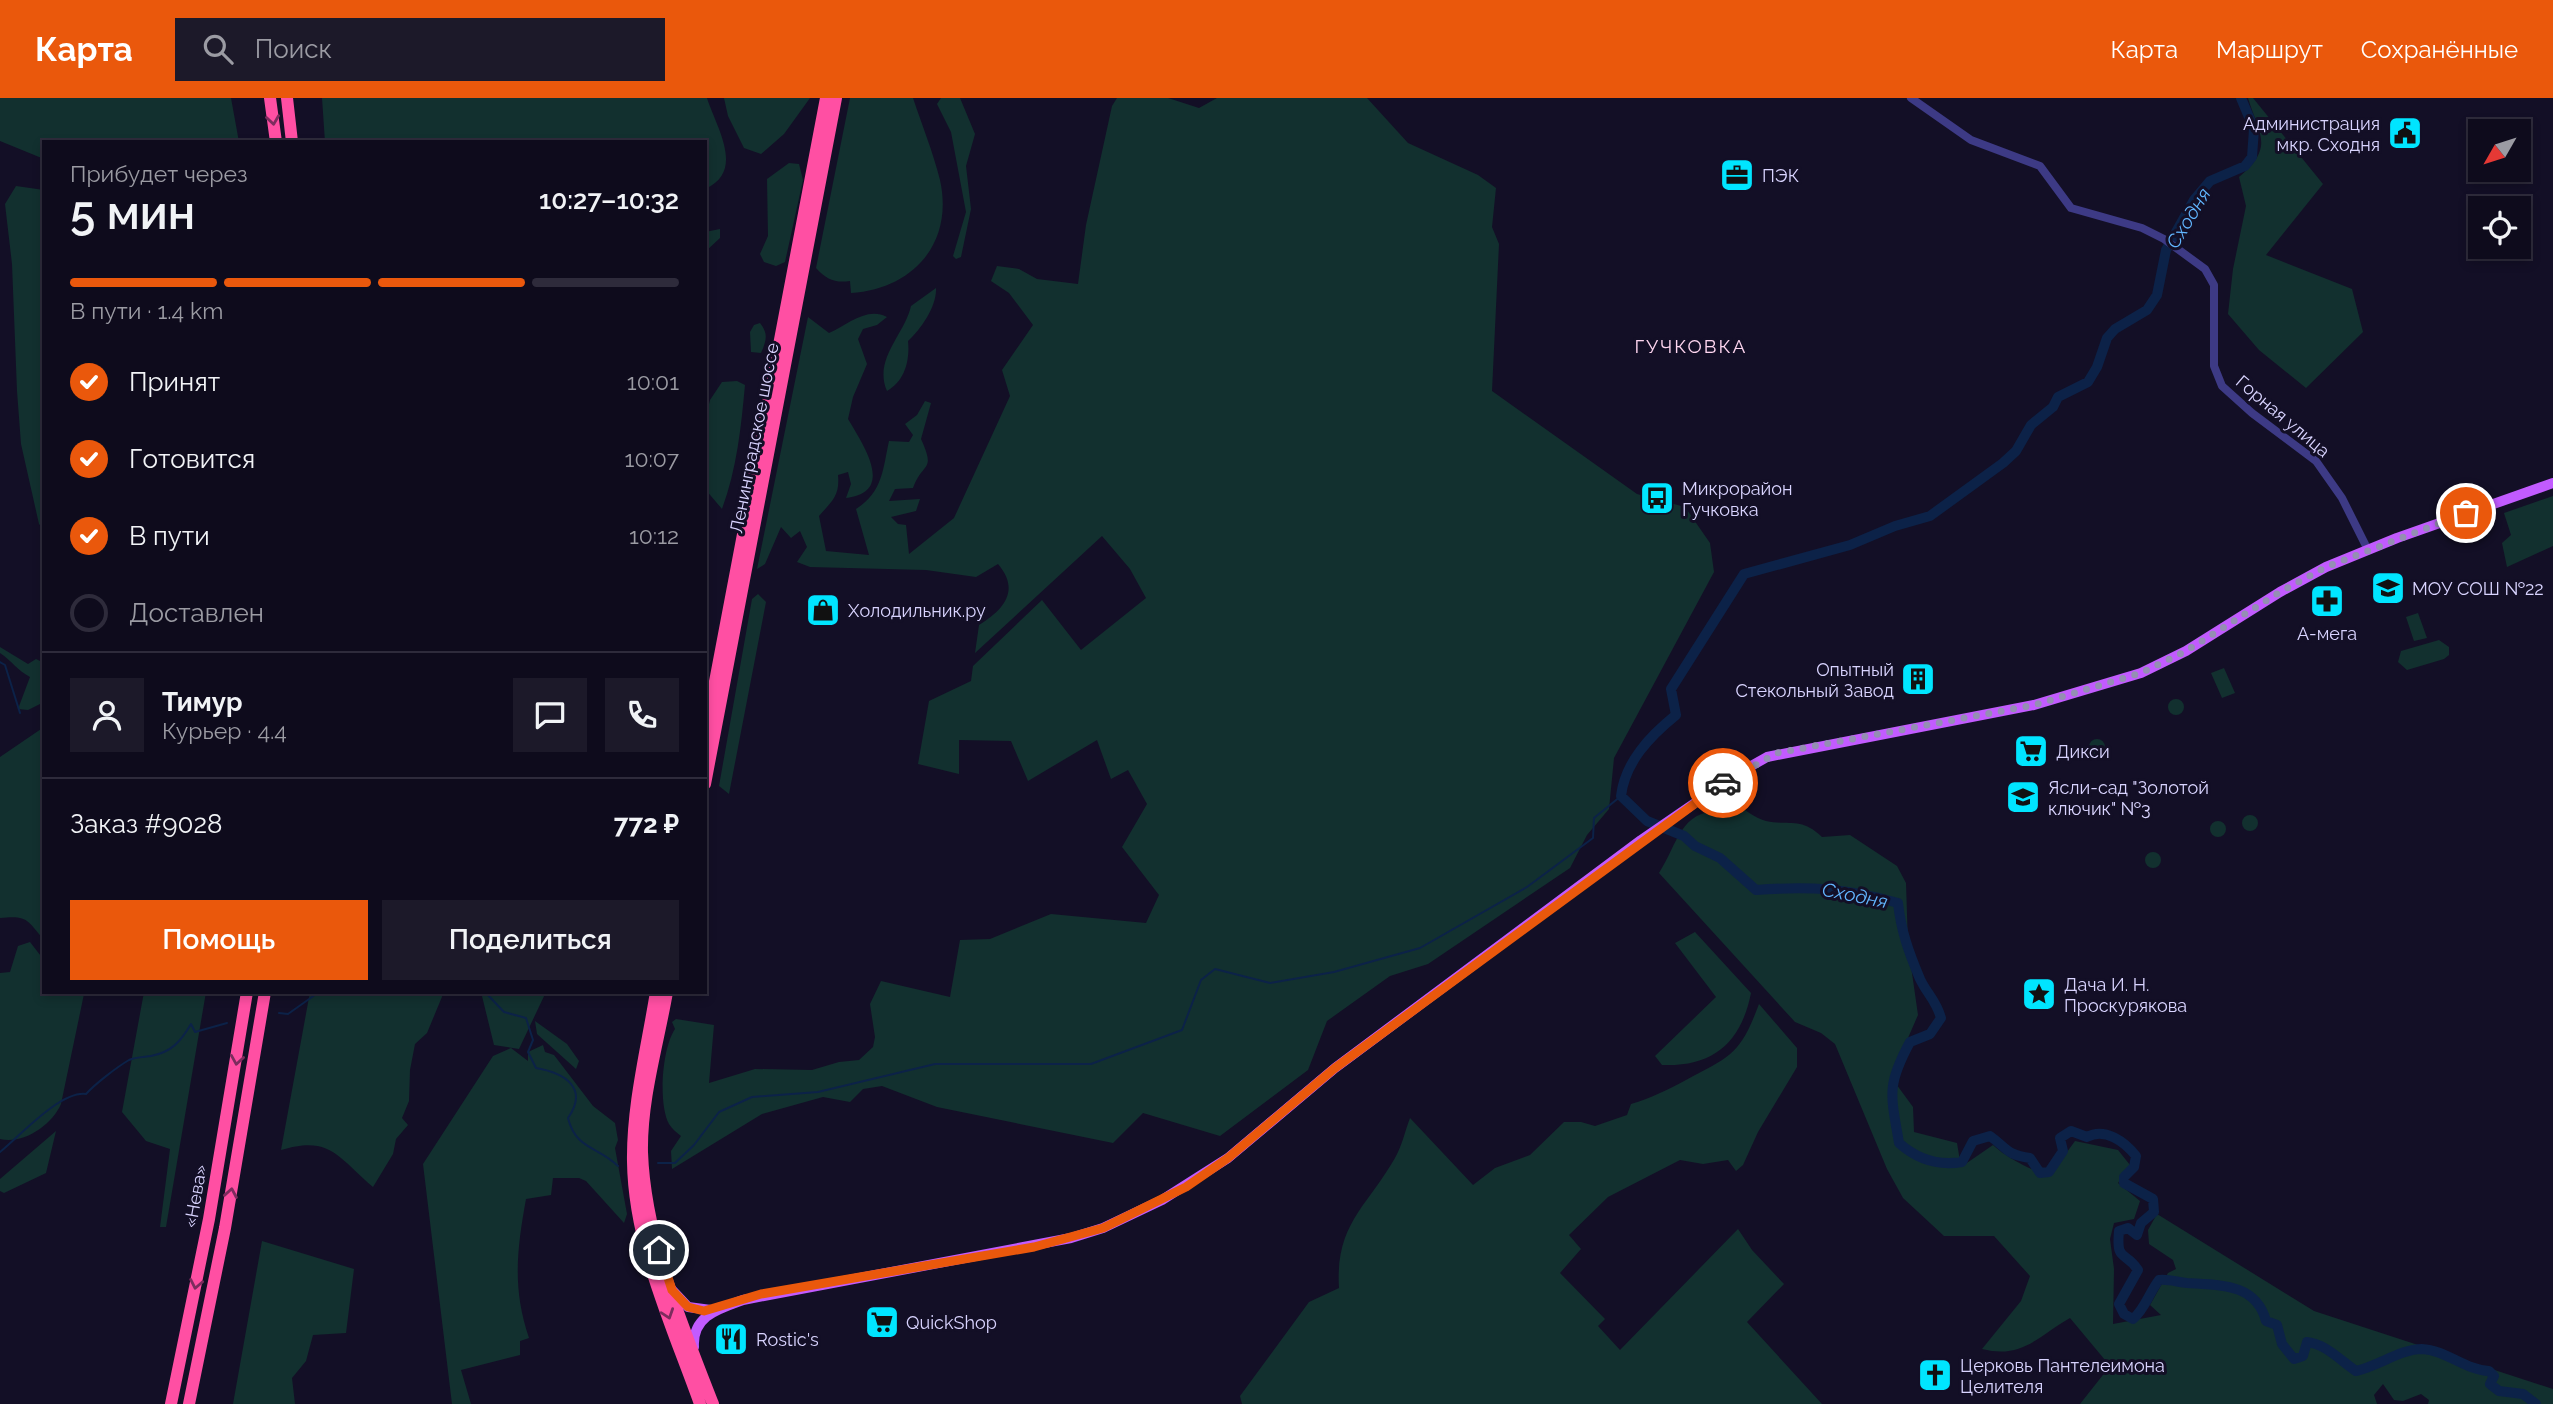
<!DOCTYPE html>
<html lang="ru">
<head>
<meta charset="utf-8">
<style>
	body { margin:0; font-family:Raleway,sans-serif; background:#1c1929; color:#f1f3f6; height:100vh; display:flex; flex-direction:column; font-size:26px; white-space:nowrap }
	* { box-sizing:border-box; margin:0 }
	p { font-size:23px; color:#9b9ba3 }
	.icon { flex:none; width:38px; height:38px; fill:none; stroke:currentColor; stroke-width:2; stroke-linecap:round; stroke-linejoin:round }
	.map { position:relative; flex:1; overflow:hidden }
	.drawer { position:absolute; left:42px; top:42px; width:665px; height:854px; display:flex; flex-direction:column; background:#0e0b1c; border-radius:0px; box-shadow:0 4px 10px #0003,0 0 0 2px #2e2b3b }
	.drawer>* { flex:none }
	.needle { width:46px; rotate:231deg }
	.tools { position:absolute; left:2468px; top:21px; display:grid; gap:14px }
	.tools a { display:grid; place-items:center; width:63px; height:63px; border-radius:0px; background:#0e0b1c; box-shadow:0 4px 10px #0003,0 0 0 2px #2e2b3b; font-size:35px }
	.pin { position:absolute; display:grid; place-items:center; width:60px; height:60px; color:#fff; margin:-30px; border:4px solid #fff; border-radius:50%; box-shadow:0 2px 7px #0007 }
	.courier { position:absolute; display:grid; place-items:center; width:70px; height:70px; margin:-35px; border:5px solid #ea580c; border-radius:50%; background:#fff; color:#222; box-shadow:0 2px 9px #0007 }
	.headline em { font-style:normal; font-weight:600 }
	.headline div { display:flex; flex-direction:column-reverse }
	.headline { display:flex; align-items:center; justify-content:space-between; height:119px; padding:0 28px }
	h1 { font-size:46px; font-weight:600; line-height:52px }
	.bar { display:grid; grid-template-columns:repeat(4,1fr); gap:10px 7px; align-content:center; height:84px; padding:0 28px }
	.bar i { height:9px; border-radius:5px; background:#2e2b3b }
	.bar .current { background:#ea580c }
	.bar p { grid-column:span 4 }
	.line { display:flex; align-items:center; gap:18px; padding:0 28px; border-top:2px solid #2e2b3b }
	.line div { flex:1 }
	.round { display:grid; place-items:center; flex:none; width:74px; height:74px; border-radius:0px; background:#1c1929 }
	ol { padding:0 28px; list-style:none }
	li { display:flex; align-items:center; gap:21px; height:77px }
	li p { margin-inline-start:auto }
	li .icon { padding:7px; border-radius:50%; background:#ea580c; color:#fff; stroke-width:4 }
	li:last-child { color:#9b9ba3 }
	li i { width:38px; height:38px; border:4px solid #2e2b3b; border-radius:50% }
	.primary-button { display:flex; gap:14px; margin-top:auto; padding:14px 28px }
	.primary-button a { flex:1; height:80px; border-radius:0px; background:#ea580c; color:#fff; font-size:28px; font-weight:600; line-height:80px; text-align:center }
	.primary-button a+a { background:#1c1929; color:#f1f3f6 }
	header { display:flex; align-items:center; gap:42px; box-sizing:border-box; height:98px; padding:0 35px; background:#ea580c; color:#fff }
	header strong { font-size:33px }
	nav { display:flex; gap:38px; margin-inline-start:auto; font-size:24px }
	.search { width:490px; height:63px; background:#1c1929; display:flex; align-items:center; gap:18px; box-sizing:border-box; padding:0 24px; border-radius:0px; color:#9b9ba3; font-size:26px }
	.map>svg:first-child { display:block }
</style>
</head>
<body>
<header>
<strong>Карта</strong>
<div class="search"><svg class="icon" aria-label="search" viewBox="0 0 24 24"><circle cx="10" cy="10" r="6"/><path d="M15 15l6 6"/></svg>Поиск</div>
<nav><a>Карта</a><a>Маршрут</a><a>Сохранённые</a></nav>
</header>
<div class="map">
<svg width="2553" height="1306" viewBox="0 0 2553 1306">
	<rect width="100%" height="100%" fill="#130f26"/>
	<path fill="#12302f" d="M0 0H231L239 44H44V61L0 43Z
		M322 0H707C716 29 746 73 705 91V44H325Z
		M724 0H810L784 36 761 56 744 50 728 18Z
		M850 0H913C922 27 933 54 940 82 954 145 913 191 851 195L850 183C835 185 827 182 816 170Z
		M941 0H960L975 36 966 68 971 111 961 159 956 161 953 158 966 114 951 34 937 6Z
		M1117 0H1168L1199 10 1217 0H1367L1408 45 1478 77 1496 90 1492 129 1499 146 1492 293 1637 396 1685 409 1710 445 1714 474 1614 660 1609 711 1587 737 1570 770 1428 866 1390 878 1327 923 1308 972 1220 1038 1143 1015 1113 1045 937 1009 882 988 863 991 850 1004 823 999 762 1016 672 1071 671 1053 681 1038C677 1035 672 1031 669 1026 658 1006 662 950 675 931L672 924 676 921 714 927 709 985 755 971 812 972 839 964 859 962 873 949 875 939 870 906 881 883 950 899 960 842 990 841 1051 816 1146 825 1159 797 1122 749 1147 706 1128 672 1111 681 1097 642 1028 683 1011 643 959 642V676L918 666 929 603 971 583 973 568 1042 502 1081 552 1146 500 1130 471 1102 438 975 555 979 527C1005 511 1020 492 998 466L976 479 926 472 810 469 797 464 807 449 800 433 791 440 781 429 765 466 757 471 808 219 829 235C847 227 867 208 887 219L877 227 863 231 858 241 867 266 853 299 848 321C862 345 897 394 846 400L851 386 848 374 838 377C840 398 832 403 819 418L826 453 869 457 856 411C883 394 883 370 889 343L909 344 913 337 905 326 917 317 925 303 931 305 921 341C936 374 923 363 913 390L895 391 889 403 920 401 916 413 891 419 898 426 906 427 909 456 954 420 1010 298 1002 272 1033 227 1009 195 991 183 997 168 1019 171 1037 181 1078 186 1086 127 1112 8Z
		M2248 0H2253L2323 86 2266 157 2352 191 2363 234 2306 290 2259 252 2228 216 2233 171 2246 108 2239 79C2275 49 2259 37 2248 0Z
		M789 65 799 66 803 82 785 164 776 168 764 164 760 156 768 138 767 81Z
		M16 88 44 92V432L39 426 21 346 17 293 12 166 5 106Z
		M720 131V140L705 154V134Z
		M936 190C937 208 921 231 908 243 910 262 905 283 887 293 873 261 905 236 911 208Z
		M760 225C769 236 766 243 761 255L751 254 750 234 754 227Z
		M737 283 745 287C741 330 737 370 722 411L705 391V323L710 302 722 284Z
		M2553 398V448L2507 469 2502 445 2511 437 2504 415Z
		M758 496 766 504 729 696 719 688 752 501Z
		M2418 515 2427 540 2414 543 2406 519Z
		M2439 542 2449 549V557L2444 561 2407 572 2398 564 2401 553Z
		M0 549 28 566 36 561 44 565V604L28 612 18 611 30 579C17 572 12 563 0 555Z
		M2224 570 2235 595 2222 600 2211 575Z
		M2168 609a8 8 0 1 1 16 0a8 8 0 1 1-16 0Z
		M44 629V842C27 822 28 817 0 820V659Z
		M2089 649a8 8 0 1 1 16 0a8 8 0 1 1-16 0Z
		M1732 703C1742 709 1754 720 1766 723 1790 728 1801 719 1822 739L1850 737 1897 768 1906 785 1908 847 1918 917 1891 979 1913 1009 1914 1034 1957 1045 1961 1069 1993 1047C2003 1057 2037 1077 2051 1076L2075 1043 2118 1052 2130 1067 2118 1085 2140 1103 2134 1121 2114 1125 2110 1141 2114 1171 2113 1226 2161 1217 2150 1207 2168 1175 2176 1171 2173 1162 2149 1146 2148 1132 2157 1116 2314 1213 2553 1291V1306H2428L2429 1302 2421 1296 2403 1303 2394 1302 2383 1286 2374 1297 2377 1306H2080L2110 1268 2070 1220C2037 1239 2022 1261 1982 1251L2021 1203 2030 1178 1994 1138H1944L1903 1100 1887 1071 1835 946 1821 935 1795 924 1659 775C1679 744 1680 710 1726 713Z
		M2242 725a8 8 0 1 1 16 0a8 8 0 1 1-16 0Z
		M2210 731a8 8 0 1 1 16 0a8 8 0 1 1-16 0Z
		M2145 762a8 8 0 1 1 16 0a8 8 0 1 1-16 0Z
		M1695 834 1751 895C1741 945 1713 969 1662 967L1655 958 1716 899 1675 845Z
		M30 844 44 862V894L84 896 61 1006C52 1027 23 1047 0 1041V875L10 874 18 848Z
		M144 894H206L166 1129H160L170 1051 146 1043 122 1014Z
		M310 894H444L427 935 415 946 410 972 409 1003 402 1020 408 1027 396 1041 393 1056 373 1089C338 1059 330 1037 281 1052Z
		M481 894H546L519 951 494 947Z
		M1759 906 1797 950V969L1758 1034 1743 1067 1736 1073 1728 1062 1703 1066 1680 1062 1608 1099 1569 1137 1581 1151 1560 1175 1605 1221 1598 1228 1620 1252 1738 1131 1752 1152 1784 1186 1747 1224 1822 1306H1242L1240 1298 1309 1204 1339 1190C1335 1126 1367 1109 1395 1060 1402 1048 1405 1033 1410 1020L1473 1087 1495 1070 1530 1057 1564 1024H1581L1595 1028 1627 1017 1631 1006C1651 1000 1667 992 1686 982 1731 958 1740 957 1759 906Z
		M535 923 567 946 579 963 576 971 537 936Z
		M543 947 545 954 554 957 593 1008 615 1025 618 1042 615 1050 627 1116 624 1125 586 1083 579 1080H553L551 1097 526 1101C517 1151 512 1190 529 1240L520 1243V1257L461 1272 471 1306H452L423 1066 493 958 511 950 528 963V954Z
		M56 1033 46 1075 4 1095 0 1093V1081Z
		M262 1143 354 1171 346 1235 313 1237 306 1263 292 1280 295 1306H233Z"/>
	<g fill="none" stroke-linecap="round" stroke-linejoin="round">
		<path stroke="#0c2248" stroke-width="2" d="M0 564 5 567 20 615
			M485 894 504 914 526 920 533 942 528 954 536 970C565 975 589 990 568 1020 576 1052 598 1048 618 1068
			M279 915 288 916 319 894
			M0 1054C21 1037 60 993 86 996 95 986 117 969 129 962 135 959 144 959 151 958 172 954 181 943 191 926L195 934 227 925
			M658 1065H675L694 1047 719 1014 752 999 818 994 935 966H1091L1182 932 1201 882 1215 871 1270 885 1334 874 1420 850 1527 789 1593 740 1594 720 1621 698"/>
		<path stroke="#0c2248" stroke-width="10" d="M2241 0 2254 31 2252 59 2245 68 2210 83 2194 102 2166 152 2157 197 2147 212 2115 231 2107 240 2097 269 2088 284 2058 299 2053 309 2031 327 2016 353 2003 365 1930 418 1895 428 1850 447 1744 476 1671 591 1676 617C1650 638 1625 664 1621 698L1647 723 1684 738 1695 748 1720 760 1756 792C1809 788 1847 790 1898 805 1901 833 1909 855 1920 881 1927 896 1936 902 1941 920L1930 936 1910 944C1886 988 1891 997 1899 1045 1918 1062 1938 1068 1962 1064L1973 1043 1990 1038C2007 1050 2006 1057 2030 1060L2040 1075 2049 1074 2063 1053 2060 1040 2071 1033 2087 1039C2105 1029 2125 1044 2136 1058L2134 1069 2124 1079V1085L2153 1101 2154 1114 2141 1125 2137 1137 2128 1130 2119 1133C2116 1165 2125 1152 2138 1172L2119 1206 2124 1216 2133 1221C2145 1211 2149 1195 2159 1182 2169 1181 2177 1184 2187 1185 2219 1187 2256 1185 2266 1223L2277 1227 2282 1246 2294 1261 2303 1258 2307 1244C2326 1246 2341 1263 2356 1273 2378 1268 2401 1251 2422 1251 2446 1252 2465 1272 2489 1273L2494 1278 2490 1286 2499 1293 2523 1296 2536 1306"/>
		<path stroke="#3d3a85" stroke-width="8" d="M1911 0 1971 42 2040 68 2071 110 2142 130 2164 141 2205 171 2214 187V268L2222 288 2252 315 2316 363 2342 400 2368 452"/>
		<path stroke="#c25bff" stroke-width="10" d="M672 1192 688 1209 711 1212
			M694 1249C692 1218 718 1211 743 1202L1071 1140 1103 1130 1162 1102 1228 1060 1335 970 1641 742 1737 676 1767 659 2034 607 2141 575 2186 553 2280 494 2326 469 2397 440 2553 385"/>
		<path stroke="#ff4fa3" stroke-width="12" d="M270 0 276 44
			M287 0 292 44
			M705 636 826 0
			M705 686 836 0
			M656 894C647 950 632 1008 633 1064 634 1147 673 1230 700 1306
			M667 894C658 946 641 1001 642 1054 645 1140 682 1226 713 1306
			M171 1306 209 1121 247 894
			M189 1306 225 1130 265 894"/>
	</g>
	<defs><path id="oneway-chevron" d="M-2-3.5L2.5 0L-2 3.5" fill="none" stroke-width="1.6" stroke-linecap="round" stroke-linejoin="round" transform="scale(1.75)"/></defs>
	<g stroke="#7d2c5e">
		<use href="#oneway-chevron" transform="translate(273 22) rotate(82)"/>
		<use href="#oneway-chevron" transform="translate(237 962) rotate(99)"/>
		<use href="#oneway-chevron" transform="translate(231 1095) rotate(-80)"/>
		<use href="#oneway-chevron" transform="translate(196 1186) rotate(101)"/>
		<use href="#oneway-chevron" transform="translate(668 1216) rotate(71)"/>
	</g>
	<g fill="none" stroke-linecap="round" stroke-linejoin="round">
		<path stroke="#948fb3" stroke-width="7" stroke-dasharray="0 12.6" d="M1723 685 1777 655 2034 607 2141 575 2186 553 2280 494 2326 469 2466 415"/>
		<path stroke="#ea580c" stroke-width="9" d="M659 1152 672 1192 688 1209 704 1213 761 1196 1034 1149 1103 1130 1186 1089 1228 1060 1335 970 1723 685"/>
	</g>
	<defs>
		<g id="civic-square" transform="scale(1.75)"><rect x="-9" y="-9" width="18" height="18" rx="4" fill="#00e5ff" stroke="#130f26"/><path d="M-.6-6.5H3V-4.5H.6V-3L4-1V1h2V6H-6V1h2V-1L-.6-3ZM-1.2 2.5V6h2.4V2.5Z" fill="#111"/></g>
		<g id="office-square" transform="scale(1.75)"><rect x="-9" y="-9" width="18" height="18" rx="4" fill="#00e5ff" stroke="#130f26"/><path d="M-6-3h4V-5.5h4V-3h4V5H-6ZM-1-4.5V-3h2v-1.5ZM-6 0V1H6V0Z" fill="#111"/></g>
		<g id="bus-square" transform="scale(1.75)"><rect x="-9" y="-9" width="18" height="18" rx="4" fill="#00e5ff" stroke="#130f26"/><path d="M-5-6H5V4H4V6H2V4H-2V6H-4V4H-5ZM-3.5-4V0h7V-4ZM-3.5 1.2v1.5H-2V1.2ZM2 1.2v1.5H3.5V1.2Z" fill="#111"/></g>
		<g id="school-square" transform="scale(1.75)"><rect x="-9" y="-9" width="18" height="18" rx="4" fill="#00e5ff" stroke="#130f26"/><path d="M0-5L7-2L0 1L-7-2ZM-4 1L0 2.5L4 1V4Q0 6-4 4Z" fill="#111"/></g>
		<g id="pharmacy-square" transform="scale(1.75)"><rect x="-9" y="-9" width="18" height="18" rx="4" fill="#00e5ff" stroke="#130f26"/><path d="M-2-6h4v4h4v4h-4v4h-4v-4h-4v-4h4Z" fill="#111"/></g>
		<g id="shop-square" transform="scale(1.75)"><rect x="-9" y="-9" width="18" height="18" rx="4" fill="#00e5ff" stroke="#130f26"/><path d="M-5-2.5h2.3a2.7 3.5 0 0 1 5.4 0H5L5.5 6h-11ZM-1.5-2.5h3a1.5 2.3 0 0 0-3 0Z" fill="#111"/></g>
		<g id="building-square" transform="scale(1.75)"><rect x="-9" y="-9" width="18" height="18" rx="4" fill="#00e5ff" stroke="#130f26"/><path d="M-4-6H4V6H1V3H-1V6H-4ZM-2.5-4.3h1.7v1.8h-1.7ZM.8-4.3h1.7v1.8H.8ZM-2.5-1h1.7V.8h-1.7ZM.8-1h1.7V.8H.8Z" fill="#111"/></g>
		<g id="supermarket-square" transform="scale(1.75)"><rect x="-9" y="-9" width="18" height="18" rx="4" fill="#00e5ff" stroke="#130f26"/><path d="M-6-5.5h2.5l.6 2H6L4.5 2H-2.5L-4.4-4H-6ZM-1.5 3.2a1.3 1.3 0 1 0 .1 0ZM3 3.2a1.3 1.3 0 1 0 .1 0Z" fill="#111"/></g>
		<g id="sight-square" transform="scale(1.75)"><rect x="-9" y="-9" width="18" height="18" rx="4" fill="#00e5ff" stroke="#130f26"/><path d="M0-6L1.8-2.2L6-1.7L2.9 1.2L3.7 5.4L0 3.3L-3.7 5.4L-2.9 1.2L-6-1.7L-1.8-2.2Z" fill="#111"/></g>
		<g id="restaurant-square" transform="scale(1.75)"><rect x="-9" y="-9" width="18" height="18" rx="4" fill="#00e5ff" stroke="#130f26"/><path d="M-5-6h1v4h1v-4h1v4h1v-4h1v5L-1.5 .5V6h-2V.5L-5-1ZM5-6V6H3V1.5H1.5Q1.5-4 5-6Z" fill="#111"/></g>
		<g id="church-square" transform="scale(1.75)"><rect x="-9" y="-9" width="18" height="18" rx="4" fill="#00e5ff" stroke="#130f26"/><path d="M-1.2-6h2.4v3.5h3.3v2.4h-3.3V6h-2.4V-.1h-3.3v-2.4h3.3Z" fill="#111"/></g>
	</defs>
	<g fill-rule="evenodd">
		<use href="#civic-square" x="2405" y="35"/>
		<use href="#office-square" x="1737" y="77"/>
		<use href="#bus-square" x="1657" y="400"/>
		<use href="#school-square" x="2388" y="490"/>
		<use href="#pharmacy-square" x="2327" y="503"/>
		<use href="#shop-square" x="823" y="512"/>
		<use href="#building-square" x="1918" y="581"/>
		<use href="#supermarket-square" x="2031" y="653"/>
		<use href="#school-square" x="2023" y="699"/>
		<use href="#sight-square" x="2039" y="896"/>
		<use href="#supermarket-square" x="882" y="1224"/>
		<use href="#restaurant-square" x="731" y="1241"/>
		<use href="#church-square" x="1935" y="1277"/>
	</g>
	<g text-anchor="middle" dominant-baseline="central" stroke-width="6" stroke-linejoin="round" paint-order="stroke">
		<g font-size="18" fill="#d9d4ff" stroke="#130f26" text-anchor="start">
			<text x="2380" y="25" text-anchor="end">Администрация<tspan x="2380" dy="21">мкр. Сходня</tspan></text>
			<text x="1762" y="77">ПЭК</text>
			<text x="1682" y="390">Микрорайон<tspan x="1682" dy="21">Гучковка</tspan></text>
			<text x="2412" y="490">МОУ СОШ №22</text>
			<text x="848" y="512">Холодильник.ру</text>
			<text x="2327" y="535" text-anchor="middle">А-мега</text>
			<text x="1894" y="571" text-anchor="end">Опытный<tspan x="1894" dy="21">Стекольный Завод</tspan></text>
			<text x="2056" y="653">Дикси</text>
			<text x="2048" y="689">Ясли-сад "Золотой<tspan x="2048" dy="21">ключик" №3</tspan></text>
			<text x="2064" y="886">Дача И. Н.<tspan x="2064" dy="21">Проскурякова</tspan></text>
			<text x="906" y="1224">QuickShop</text>
			<text x="756" y="1241">Rostic's</text>
			<text x="1960" y="1267">Церковь Пантелеимона<tspan x="1960" dy="21">Целителя</tspan></text>
		</g>
		<g font-size="18" fill="#d9d4ff" stroke="#130f26">
			<text transform="translate(2283 318) rotate(40)">Горная улица</text>
			<text transform="translate(754 340) rotate(-79)">Ленинградское шоссе</text>
			<text transform="translate(195 1098) rotate(-80)">«Нева»</text>
		</g>
		<g font-size="19" font-style="italic" fill="#62b6ff" stroke="#130f26">
			<text transform="translate(2188 120) rotate(-59)">Сходня</text>
			<text transform="translate(1855 797) rotate(11)">Сходня</text>
		</g>
		<g font-size="19" letter-spacing="2" fill="#ffd6f0" stroke="#130f26">
			<text x="1691" y="248">ГУЧКОВКА</text>
		</g>
	</g>
</svg>
<div class="tools">
<a><svg class="needle" viewBox="-14 -14 28 28"><path d="M0-13l5 13h-10z" fill="#e53935"/><path d="M0 13l5-13h-10z" fill="#9b9ba3"/></svg></a>
<a><svg class="icon" aria-label="locate" viewBox="0 0 24 24"><circle cx="12" cy="12" r="6"/><path d="M12 2v4M12 18v4M2 12h4M18 12h4"/></svg></a>
</div>
<div class="pin" style="left:2466px;top:415px;background:#ea580c"><svg class="icon" aria-label="bag" viewBox="0 0 24 24"><path d="M5 8h14l-1 12H6zM9 8a3 3 0 0 1 6 0"/></svg></div>
<div class="pin" style="left:659px;top:1152px;background:#1f2937"><svg class="icon" aria-label="home" viewBox="0 0 24 24"><path d="M3 11l9-7 9 7M6 9v11h12V9"/></svg></div>
<div class="courier" style="left:1723px;top:685px"><svg class="icon" aria-label="car" viewBox="0 0 24 24"><path d="M5 17H2v-5l4-1 3-4h7l3 4 3 1v5h-3M9 17h6M6 11h13"/><circle cx="7" cy="17" r="2"/><circle cx="17" cy="17" r="2"/></svg></div>
<section class="drawer">
<div class="headline"><div><h1>5 мин</h1><p>Прибудет через</p></div><em>10:27–10:32</em></div>
<div class="bar"><i class="current"></i><i class="current"></i><i class="current"></i><i></i><p>В пути · 1.4 km</p></div>
<ol>
<li><svg class="icon" aria-label="check" viewBox="0 0 24 24"><path d="M5 12l5 5 9-10"/></svg>Принят<p>10:01</p></li>
<li><svg class="icon" aria-label="check" viewBox="0 0 24 24"><path d="M5 12l5 5 9-10"/></svg>Готовится<p>10:07</p></li>
<li><svg class="icon" aria-label="check" viewBox="0 0 24 24"><path d="M5 12l5 5 9-10"/></svg>В пути<p>10:12</p></li>
<li><i></i>Доставлен</li>
</ol>
<div class="line" style="height:126px"><a class="round"><svg class="icon" aria-label="person" viewBox="0 0 24 24"><circle cx="12" cy="8" r="4"/><path d="M4 21q1-7 8-7t8 7"/></svg></a><div><b>Тимур</b><p>Курьер · 4.4</p></div><a class="round"><svg class="icon" aria-label="chat" viewBox="0 0 24 24"><path d="M4 5h16v11H9l-5 4z"/></svg></a><a class="round"><svg class="icon" aria-label="phone" viewBox="0 0 24 24"><path d="M5 4h4l2 5-3 2q2 4 5 5l2-3 5 2v4C11 20 4 13 5 4z"/></svg></a></div>
<div class="line" style="height:91px"><div>Заказ #9028</div><b>772 ₽</b></div>
<div class="primary-button"><a>Помощь</a><a>Поделиться</a></div>
</section>
</div>
</body>
</html>
